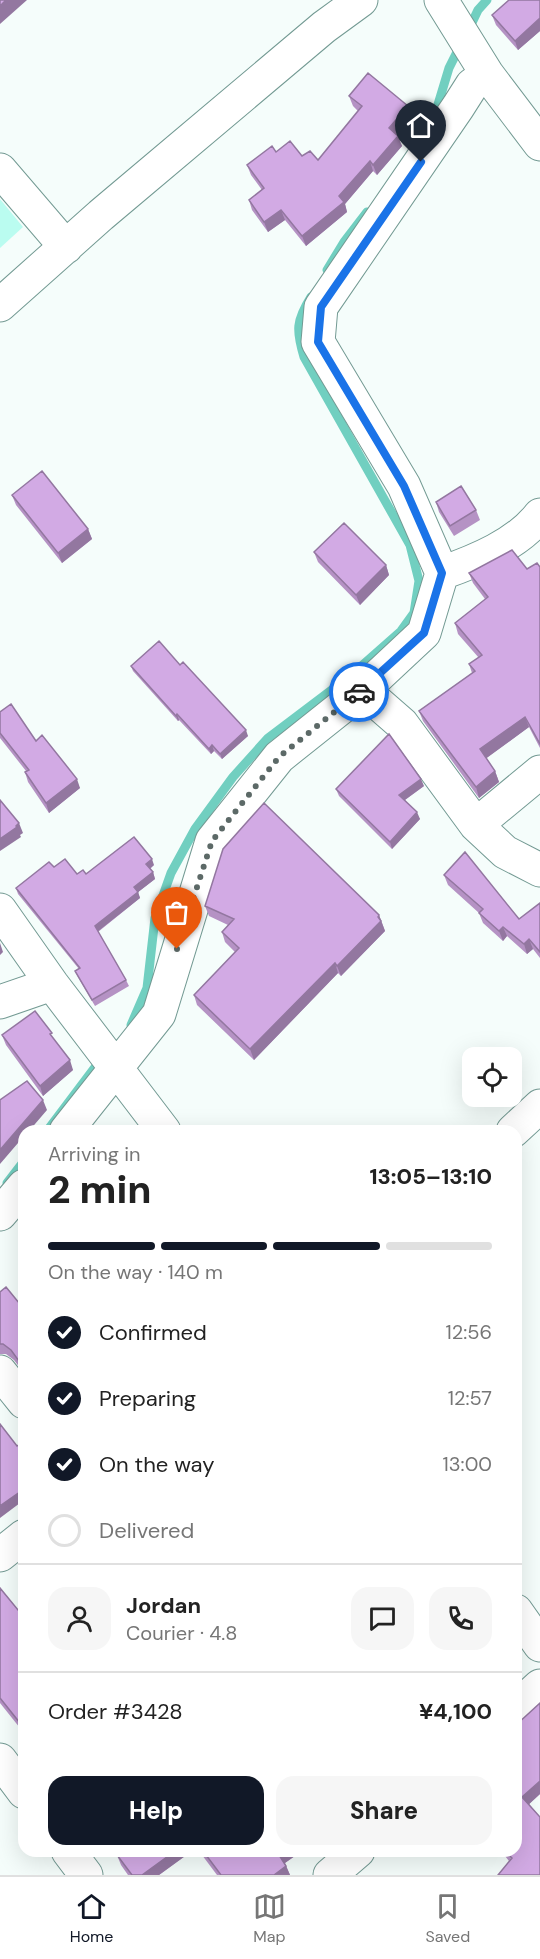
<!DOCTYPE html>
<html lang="en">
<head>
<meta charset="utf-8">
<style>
	body { margin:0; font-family:"DM Sans",sans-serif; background:#f6f6f6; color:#222; height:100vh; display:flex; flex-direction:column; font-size:22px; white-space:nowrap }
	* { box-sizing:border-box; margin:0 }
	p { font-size:20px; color:#767676 }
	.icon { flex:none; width:33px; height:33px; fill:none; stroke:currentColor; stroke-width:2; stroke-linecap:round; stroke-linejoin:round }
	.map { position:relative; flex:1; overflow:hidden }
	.sheet { position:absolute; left:18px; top:1125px; width:504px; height:732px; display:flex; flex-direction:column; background:#fff; border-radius:18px; box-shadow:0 6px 24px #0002 }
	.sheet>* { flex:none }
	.buttons { position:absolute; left:462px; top:1047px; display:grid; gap:12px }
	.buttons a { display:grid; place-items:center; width:60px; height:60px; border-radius:12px; background:#fff; box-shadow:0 6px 24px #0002; font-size:30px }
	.pin { position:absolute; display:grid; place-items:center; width:51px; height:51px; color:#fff; margin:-62px -26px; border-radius:50% 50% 50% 0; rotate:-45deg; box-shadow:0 0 6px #0007 }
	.pin .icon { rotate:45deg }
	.courier { position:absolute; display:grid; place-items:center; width:60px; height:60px; margin:-30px; border:4px solid #1a73e8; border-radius:50%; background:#fff; color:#222; box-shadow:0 2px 8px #0007 }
	.head em { font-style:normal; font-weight:800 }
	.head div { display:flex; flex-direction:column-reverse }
	.head { display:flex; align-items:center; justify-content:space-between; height:102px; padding:0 30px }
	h1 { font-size:39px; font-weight:800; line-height:45px }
	.bar { display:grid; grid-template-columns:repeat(4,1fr); gap:9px 6px; align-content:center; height:72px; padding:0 30px }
	.bar i { height:8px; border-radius:4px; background:#e0e0e0 }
	.bar .on { background:#111827 }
	.bar p { grid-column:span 4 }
	.line { display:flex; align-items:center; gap:15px; padding:0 30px; border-top:2px solid #e0e0e0 }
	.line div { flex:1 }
	.round { display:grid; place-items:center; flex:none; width:63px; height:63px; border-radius:18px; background:#f6f6f6 }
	ol { padding:0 30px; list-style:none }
	li { display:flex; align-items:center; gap:18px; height:66px }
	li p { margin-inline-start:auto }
	li .icon { padding:6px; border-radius:50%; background:#111827; color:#fff; stroke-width:4 }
	li:last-child { color:#767676 }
	li i { width:33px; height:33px; border:3px solid #e0e0e0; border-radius:50% }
	.button { display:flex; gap:12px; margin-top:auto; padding:12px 30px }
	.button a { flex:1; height:69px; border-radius:18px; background:#111827; color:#fff; font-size:24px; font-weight:800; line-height:69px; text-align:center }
	.button a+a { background:#f6f6f6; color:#222 }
	.dock { display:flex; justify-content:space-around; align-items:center; height:84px; border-top:2px solid #e0e0e0; background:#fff; font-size:16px; color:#767676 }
	.dock a { display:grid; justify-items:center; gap:3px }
	.dock .on { color:#111827 }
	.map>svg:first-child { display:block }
</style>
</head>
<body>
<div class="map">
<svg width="540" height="1875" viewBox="0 0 540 1875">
	<rect width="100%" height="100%" fill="#f5fdfb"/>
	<path fill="#bafcf0" d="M0 199 23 227 0 248Z"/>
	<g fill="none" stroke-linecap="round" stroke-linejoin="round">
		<path stroke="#71cfc0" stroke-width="9" d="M468 31 478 10 487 0
			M431 119 436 111 449 68 460 46
			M327 270 344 242 367 212
			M131 1025 147 988 155 918 171 873 195 829 233 777 268 738 350 676 401 631 414 613 419 581 410 545 304 357C296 330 296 321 311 297
			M47 1131 102 1058
			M7 1183 24 1161"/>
		<g stroke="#739a93" stroke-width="35">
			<path id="minor" d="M441 0 487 74 540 144
				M0 170 66 247
				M0 305 101 215 324 27 361 0
				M442 573C476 561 518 544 540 515
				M363 690 402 724 476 825
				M540 772 476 825 505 852 540 870
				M0 910 52 984 164 1131
				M0 1002 52 984
				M66 1131 159 1014 212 841 279 757 363 690 424 633 442 573 404 486 318 342 321 307 458 107 472 85 487 74
				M513 1131 540 1106
				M0 1214 24 1186
				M0 1372 24 1402
				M0 1555 24 1536
				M516 1611 540 1645
				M516 1708 540 1686
				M0 1760 24 1792
				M68 1851 86 1875
				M330 1875 358 1851"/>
		</g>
		<use href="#minor" stroke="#fff" stroke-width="33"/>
	</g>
	<path fill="#b592c4" d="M540 0V31L518 50 496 25 492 15Z
		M349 96 408 106 412 116 396 134 402 146 377 175 373 171 345 204 347 212 306 246 285 220 268 232 252 210 249 200 262 190 251 175 247 165 276 152 318 160 358 111 353 106Z
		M12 495 88 529 92 539 62 563 16 505Z
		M436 502 476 510 480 520 454 536 439 512Z
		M314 552 386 565 389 575 360 605 318 562Z
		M540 567V748L529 727 486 758 495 771 499 782 479 798 423 721 419 711 472 673 469 664 479 658 458 634 455 623 485 599 473 583 469 573 527 569Z
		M180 665 248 736 222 759 214 751 211 754 179 720 178 721 133 671 131 666Z
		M0 712 36 741 80 788 49 813 28 782 25 772 26 771 0 738Z
		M424 786 405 800 420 819 392 849 339 796 336 789Z
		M154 865 150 869 153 872 155 879 138 892 140 898 98 932 126 980 129 986 95 1006 78 977 75 971 79 969 18 894 16 888 54 867 77 874Z
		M444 875 519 919 540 903V958L533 949 527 954 507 936 503 941 483 923 479 913 448 885Z
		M205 906 379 915 385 931 341 976 338 973 254 1060 197 1005 194 995 235 952 225 942 222 932 228 925 209 916Z
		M2 1035 54 1040 73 1070 43 1096 6 1045Z
		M0 1292 24 1309V1373L14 1360 6 1354H0Z
		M0 1588 18 1610 24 1608V1733L0 1703Z
		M516 1725 540 1794 529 1804 540 1817 509 1861 501 1851H516Z
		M117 1851H192L159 1875H128L121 1865 117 1855 119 1854Z
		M199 1851H302L285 1863 290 1875H217Z"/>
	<path fill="#9377a0" d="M6 0H27L0 24V6Z
		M540 18V31L518 50 515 41Z
		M408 106 412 116 393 138 389 128Z
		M398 136 402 146 377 175 373 165Z
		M370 161 373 171 345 204 347 212 306 246 302 236 339 196Z
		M281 210 285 220 268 232 264 222Z
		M88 529 92 539 62 563 58 553Z
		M386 565 389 575 360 605 356 595Z
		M177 714 179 720 178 721 176 716Z
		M525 717 529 727 484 760 480 749Z
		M246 730 248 736 222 759 220 754Z
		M212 745 214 751 211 754 209 749Z
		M495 771 499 782 479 798 476 787Z
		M77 779 80 788 49 813 46 803Z
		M421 779 424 786 402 802 399 795Z
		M417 812 420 819 392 849 390 842Z
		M19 823 23 833 20 835 21 837 0 851V839Z
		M152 859 154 865 148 870 146 864Z
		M153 872 155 879 137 893 134 887Z
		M138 892 140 898 97 932 95 926Z
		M379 915 385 931 341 976 337 966Z
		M503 927 507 936 503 941 499 931Z
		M529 939 533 949 527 954 524 944Z
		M0 943 3 952 0 955Z
		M335 963 338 973 254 1060 250 1049Z
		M70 1060 73 1070 43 1096 40 1086Z
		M43 1100 47 1110 29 1131H24V1136L0 1164V1150Z
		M24 1489V1500L0 1518V1506Z
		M540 1781V1794L526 1807 522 1797Z
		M175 1851H192L159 1875H142Z
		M285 1851H302L282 1865 279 1855Z
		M286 1866 290 1875H274Z"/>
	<path fill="#d2aae4" stroke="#9377a0" stroke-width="1.5" d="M0 0H6L0 6Z
		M509 0H540V18L515 41 492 15Z
		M368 73 408 106 389 128 398 136 373 165 370 161 339 196 344 202 302 236 281 210 264 222 249 200 264 188 247 165 272 146 276 152 290 141 302 156 310 151 318 160 362 106 349 96Z
		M42 471 88 529 58 553 12 495Z
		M461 486 476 510 450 526 436 502Z
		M344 523 386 565 356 595 314 552Z
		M512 550 527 569 537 563 540 567V744L525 717 480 749 495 771 476 787 419 711 475 671 469 664 482 655 455 623 488 597 469 573Z
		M159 641 180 665 183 662 246 730 220 754 212 745 209 749 177 714 176 716 131 666Z
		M11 704 36 741 42 735 77 779 46 803 25 772 29 770 0 733V712Z
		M389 734 421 779 399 795 417 812 390 842 336 789Z
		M0 800 19 823 16 826 17 827 0 839Z
		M264 803 379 915 378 917 381 921 337 966 335 963 250 1049 194 995 239 948 222 932 234 919 205 906 223 849Z
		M134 837 152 859 146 864 153 872 134 887 138 892 95 926 126 980 92 1000 75 971 80 968 16 888 49 862 54 867 65 859 77 874 83 870 86 874Z
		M465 852 519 919 540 903V952L529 939 524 944 503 927 499 931 479 913 483 909 444 875Z
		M35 1011 52 1033 50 1034 70 1060 40 1086 2 1035Z
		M27 1081 43 1100 0 1150V1100Z
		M6 1287 24 1309V1368L11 1350 3 1344H0V1292Z
		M0 1424 17 1446 24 1441V1489L0 1506Z
		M0 1588 18 1610 22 1606 24 1608V1728L0 1698Z
		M540 1703V1781L522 1797 540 1817V1875H498L512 1858 505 1851H516V1725Z
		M121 1851H175L142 1875H132L117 1855 122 1852Z
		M203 1851H285L279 1855 286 1866 274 1875H221Z"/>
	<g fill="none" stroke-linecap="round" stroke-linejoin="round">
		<path stroke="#5c6967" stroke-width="6" stroke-dasharray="0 10.8" d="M177 949 212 841 279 757 359 692"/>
		<path stroke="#1a73e8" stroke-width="8" d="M359 692 424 633 442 573 404 486 318 342 321 307 421 162"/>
	</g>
</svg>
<div class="buttons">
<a><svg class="icon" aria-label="locate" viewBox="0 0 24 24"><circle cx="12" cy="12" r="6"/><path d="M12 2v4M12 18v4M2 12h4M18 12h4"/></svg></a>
</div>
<div class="pin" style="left:177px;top:949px;background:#ea580c"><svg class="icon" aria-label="bag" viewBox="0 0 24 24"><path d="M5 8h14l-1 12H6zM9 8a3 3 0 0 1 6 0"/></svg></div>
<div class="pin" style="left:421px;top:162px;background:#1f2937"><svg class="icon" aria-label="home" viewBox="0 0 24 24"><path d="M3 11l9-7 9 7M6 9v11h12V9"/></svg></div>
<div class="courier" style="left:359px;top:692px"><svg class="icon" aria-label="car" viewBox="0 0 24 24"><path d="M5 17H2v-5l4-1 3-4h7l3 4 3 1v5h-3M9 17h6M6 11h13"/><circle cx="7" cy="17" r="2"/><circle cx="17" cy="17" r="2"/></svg></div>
<section class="sheet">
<div class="head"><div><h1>2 min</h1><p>Arriving in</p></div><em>13:05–13:10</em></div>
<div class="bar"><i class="on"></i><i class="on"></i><i class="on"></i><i></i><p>On the way · 140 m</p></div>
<ol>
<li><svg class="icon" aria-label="check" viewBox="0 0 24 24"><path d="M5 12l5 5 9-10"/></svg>Confirmed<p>12:56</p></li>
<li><svg class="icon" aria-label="check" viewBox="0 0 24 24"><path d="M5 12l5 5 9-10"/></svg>Preparing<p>12:57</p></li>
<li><svg class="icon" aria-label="check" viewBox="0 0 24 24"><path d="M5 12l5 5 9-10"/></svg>On the way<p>13:00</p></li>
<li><i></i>Delivered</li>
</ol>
<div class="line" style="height:108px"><a class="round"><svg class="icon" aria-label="person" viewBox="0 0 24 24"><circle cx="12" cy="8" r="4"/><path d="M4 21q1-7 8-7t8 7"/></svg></a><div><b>Jordan</b><p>Courier · 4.8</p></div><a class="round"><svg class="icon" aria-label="chat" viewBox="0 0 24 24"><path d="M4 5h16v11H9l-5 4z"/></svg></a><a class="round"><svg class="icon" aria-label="phone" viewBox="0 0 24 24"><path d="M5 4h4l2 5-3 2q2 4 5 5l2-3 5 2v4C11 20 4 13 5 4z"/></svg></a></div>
<div class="line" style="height:78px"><div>Order #3428</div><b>¥4,100</b></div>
<div class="button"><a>Help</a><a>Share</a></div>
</section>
</div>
<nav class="dock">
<a class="on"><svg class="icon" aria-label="home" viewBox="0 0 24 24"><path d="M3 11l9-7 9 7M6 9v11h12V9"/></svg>Home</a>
<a><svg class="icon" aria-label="map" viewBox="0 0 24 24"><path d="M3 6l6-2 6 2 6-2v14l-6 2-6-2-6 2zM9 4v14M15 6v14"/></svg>Map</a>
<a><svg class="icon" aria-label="saved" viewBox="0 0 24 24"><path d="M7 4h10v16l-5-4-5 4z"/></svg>Saved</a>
</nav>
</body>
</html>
